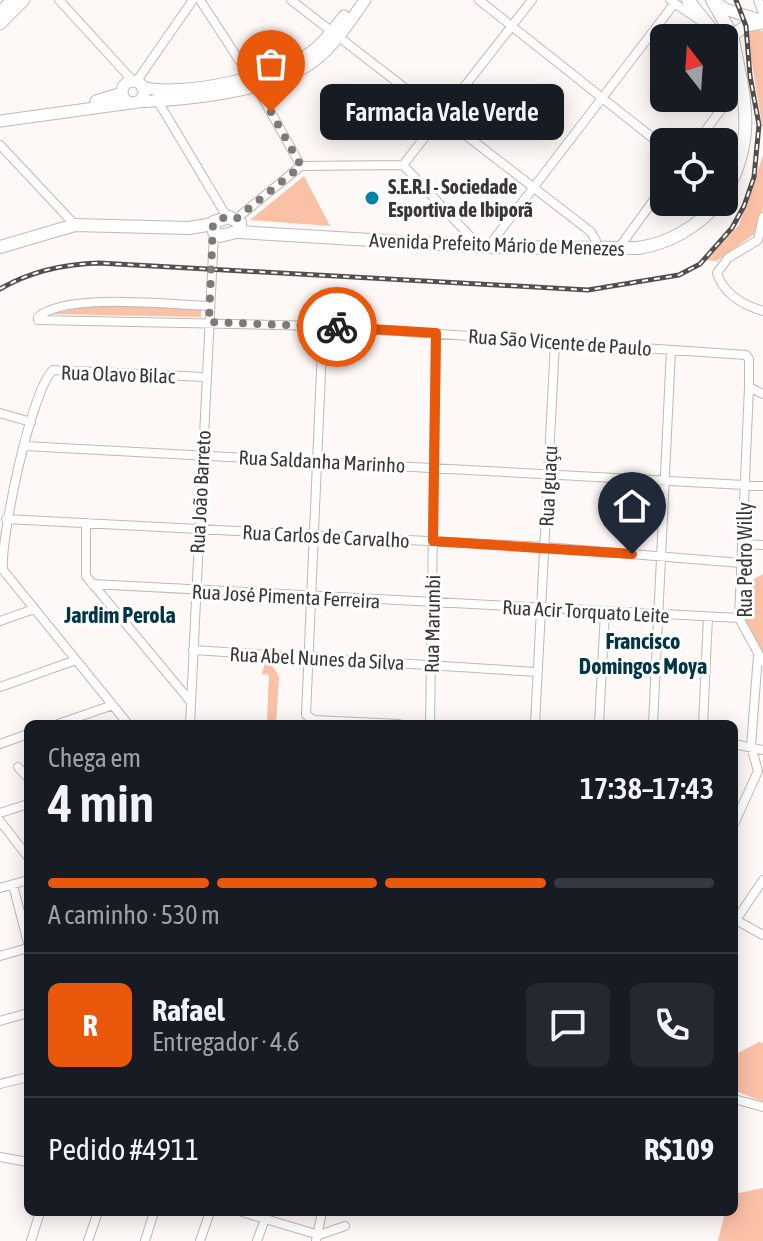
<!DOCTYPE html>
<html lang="pt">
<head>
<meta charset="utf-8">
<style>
	body { margin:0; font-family:"Asap Condensed",sans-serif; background:#242831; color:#f1f3f6; height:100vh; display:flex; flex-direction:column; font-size:30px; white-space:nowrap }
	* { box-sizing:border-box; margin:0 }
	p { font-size:26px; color:#9ea1a6 }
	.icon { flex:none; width:44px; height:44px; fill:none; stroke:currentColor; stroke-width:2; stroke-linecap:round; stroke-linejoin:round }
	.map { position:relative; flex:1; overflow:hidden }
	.panel { position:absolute; left:24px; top:720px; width:714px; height:496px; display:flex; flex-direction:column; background:#171b24; border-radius:12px; box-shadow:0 4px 20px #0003 }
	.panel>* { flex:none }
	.needle { width:52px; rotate:343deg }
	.fabs { position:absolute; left:650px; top:24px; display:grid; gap:16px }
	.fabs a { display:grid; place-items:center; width:88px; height:88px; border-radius:12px; background:#171b24; box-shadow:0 4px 20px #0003; font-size:40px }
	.pin { position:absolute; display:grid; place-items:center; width:68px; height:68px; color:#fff; margin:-82px -34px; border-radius:50% 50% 50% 0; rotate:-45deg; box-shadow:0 0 8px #0007 }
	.pin .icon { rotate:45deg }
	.courier { position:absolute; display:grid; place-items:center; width:80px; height:80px; margin:-40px; border:6px solid #ea580c; border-radius:50%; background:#fff; color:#222; box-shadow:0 2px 10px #0007 }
	.bubble { position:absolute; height:56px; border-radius:12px; background:#171b24; box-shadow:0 4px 20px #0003; font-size:26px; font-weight:600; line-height:56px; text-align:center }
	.overview em { font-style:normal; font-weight:600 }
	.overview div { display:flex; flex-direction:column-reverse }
	.overview { display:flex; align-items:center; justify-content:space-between; height:136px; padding:0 24px }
	h1 { font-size:52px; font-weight:600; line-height:60px }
	.bar { display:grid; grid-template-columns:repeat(4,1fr); gap:12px 8px; align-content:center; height:96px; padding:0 24px }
	.bar i { height:10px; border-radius:6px; background:#363941 }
	.bar .selected { background:#ea580c }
	.bar p { grid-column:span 4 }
	.line { display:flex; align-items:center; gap:20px; padding:0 24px; border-top:2px solid #363941 }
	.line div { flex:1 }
	.round { display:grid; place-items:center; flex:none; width:84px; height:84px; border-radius:12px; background:#242831 }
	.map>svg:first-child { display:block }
</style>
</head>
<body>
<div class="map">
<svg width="763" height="1241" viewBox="0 0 763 1241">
	<rect width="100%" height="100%" fill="#fef9f7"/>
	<path fill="#fbc1a7" d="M741 28 763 31V131L752 64Z
		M763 155V207L757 232 717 261 706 260 739 225Z
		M304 176 330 226 250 220Z
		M93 305 201 307V317L51 314Z
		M763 574V660L740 618 749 582Z
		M265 662 271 663 279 677 276 724 267 720 269 675 262 674Z
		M759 1042 763 1043V1102L734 1090V1055Z
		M763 1188V1241H718L725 1212H734V1194Z"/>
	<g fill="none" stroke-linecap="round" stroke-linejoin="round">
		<g stroke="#c0b9b5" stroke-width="10">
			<path id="street" d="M59 0 133 81
				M200 0 256 86 301 166
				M291 0 591 232 596 241 595 250
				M479 0 664 147
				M670 0 705 24
				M758 0 763 13
				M136 82 193 0
				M156 98 227 217
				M697 142 743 80
				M0 145 75 225
				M403 165 532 0
				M763 217 758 240 728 258 717 273C724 295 743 305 763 311
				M236 219 301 166 403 165 480 247
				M488 247 674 4
				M618 249 664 186
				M38 317V320L323 326 746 355 749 359V387L739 618 763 662
				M38 317C67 292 171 305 210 306
				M323 326 306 715 314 720 399 724
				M749 387 763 394
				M0 413 31 422
				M25 446 763 486
				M6 519 545 547 741 563
				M86 523V576L191 702
				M742 544 763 545
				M92 584 739 618
				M0 621 34 609
				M193 650 537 672
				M0 687 76 660
				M58 724 113 705
				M128 724 3 570C0 539 31 391 53 370L205 377
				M190 724 214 232
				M430 724 436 333
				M535 724 555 343
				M599 724 605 612
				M653 724 671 350
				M703 724 708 617
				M0 744 28 734
				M734 744 763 750
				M18 767 28 778
				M0 813 28 804
				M0 821 28 857
				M734 824 758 771 751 746 758 655
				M13 885 28 943
				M0 888 28 880
				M734 919 763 935
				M736 920 763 880
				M0 956 28 948
				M0 1021 28 1013
				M0 1084 28 1077
				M734 1099 763 1107
				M0 1157 28 1162
				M242 1212 319 1235 345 1226
				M31 1241 40 1212
				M88 1241 98 1212
				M145 1241 154 1212
				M200 1241 210 1212
				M257 1241 265 1219
				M316 1241 322 1212"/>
		</g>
		<g stroke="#c0b9b5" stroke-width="13">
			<path id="secondary" d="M713 0 725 9 763 21
				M0 12 12 0
				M0 24 24 0
				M732 35 746 26 763 23
				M122 92a11 11 0 1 1 22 0a11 11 0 1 1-22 0Z
				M142 87C180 98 278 76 310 53 323 44 334 29 344 16
				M96 101 122 93
				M136 102C188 100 272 92 314 61 335 45 350 21 365 0
				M0 121 131 103"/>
		</g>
		<g stroke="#c0b9b5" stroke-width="14">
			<path id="primary" d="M688 0 716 35H732L712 0
				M724 46 732 66
				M724 196C758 136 744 98 732 35
				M229 217 240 223V231L220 236 214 232V222Z
				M239 232 488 247 638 248C671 243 697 227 719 202
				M0 247 75 225 189 228 213 224"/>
		</g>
		<use href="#street" stroke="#fff" stroke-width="8"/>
		<use href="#secondary" stroke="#fff" stroke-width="11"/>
		<use href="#primary" stroke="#fff" stroke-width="12"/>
		<g stroke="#524f4e" stroke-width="5">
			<path id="rail" d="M0 289C31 271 64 264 99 263L588 290 679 275 700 264 732 228 744 206 754 177 759 125 750 76 746 26 736 0"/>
		</g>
		<use href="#rail" stroke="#fff" stroke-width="2" stroke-dasharray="6" stroke-linecap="butt"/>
	</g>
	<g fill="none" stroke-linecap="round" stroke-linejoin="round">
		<path stroke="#7e7a79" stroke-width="8" stroke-dasharray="0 14.4" d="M271 112 301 166 236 219 223 218 213 224 209 322 337 327"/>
		<path stroke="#ea580c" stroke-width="10" d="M337 327 436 333 433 541 632 554"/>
	</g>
	<circle fill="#0083a7" stroke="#fff" stroke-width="3" cx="372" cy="198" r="8"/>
	<g text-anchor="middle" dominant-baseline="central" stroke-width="6" stroke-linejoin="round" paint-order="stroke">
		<g font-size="20" font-weight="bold" fill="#393635" stroke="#fff" text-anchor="start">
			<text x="388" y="186">S.E.R.I - Sociedade<tspan x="388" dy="23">Esportiva de Ibiporã</tspan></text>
		</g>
		<g font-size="20" fill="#393635" stroke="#fff">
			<text transform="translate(497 244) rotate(2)">Avenida Prefeito Mário de Menezes</text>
			<text transform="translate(560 342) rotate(4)">Rua São Vicente de Paulo</text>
			<text transform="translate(118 374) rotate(2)">Rua Olavo Bilac</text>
			<text transform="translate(322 461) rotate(3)">Rua Saldanha Marinho</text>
			<text transform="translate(548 486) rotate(-87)">Rua Iguaçu</text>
			<text transform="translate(200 492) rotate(-87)">Rua João Barreto</text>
			<text transform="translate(326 536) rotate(3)">Rua Carlos de Carvalho</text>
			<text transform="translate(744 560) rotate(-90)">Rua Pedro Willy</text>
			<text transform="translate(286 596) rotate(3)">Rua José Pimenta Ferreira</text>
			<text transform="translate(586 611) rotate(3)">Rua Acir Torquato Leite</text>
			<text transform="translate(432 624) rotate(-89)">Rua Marumbi</text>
			<text transform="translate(317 658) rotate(3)">Rua Abel Nunes da Silva</text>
		</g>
		<g font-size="22" font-weight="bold" fill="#003647" stroke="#fff">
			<text x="120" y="615">Jardim Perola</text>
			<text x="643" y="641">Francisco<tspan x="643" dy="25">Domingos Moya</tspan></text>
		</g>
	</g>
</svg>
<div class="fabs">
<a><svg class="needle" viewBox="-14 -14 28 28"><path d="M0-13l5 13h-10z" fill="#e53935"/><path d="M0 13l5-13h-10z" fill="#9ea1a6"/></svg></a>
<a><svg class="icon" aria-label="locate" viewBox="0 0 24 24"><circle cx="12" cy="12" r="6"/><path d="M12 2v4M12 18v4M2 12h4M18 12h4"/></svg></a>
</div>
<div class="pin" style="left:271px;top:112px;background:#ea580c"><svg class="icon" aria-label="bag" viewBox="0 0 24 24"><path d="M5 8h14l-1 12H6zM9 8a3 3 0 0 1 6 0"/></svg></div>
<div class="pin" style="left:632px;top:554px;background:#1f2937"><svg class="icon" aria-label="home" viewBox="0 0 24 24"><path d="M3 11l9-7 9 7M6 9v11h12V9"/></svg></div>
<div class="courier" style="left:337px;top:327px"><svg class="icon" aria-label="bike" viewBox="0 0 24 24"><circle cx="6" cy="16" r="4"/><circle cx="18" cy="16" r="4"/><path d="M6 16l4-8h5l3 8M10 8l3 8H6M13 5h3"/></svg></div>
<div class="bubble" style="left:320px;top:84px;width:244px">Farmacia Vale Verde</div>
<section class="panel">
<div class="overview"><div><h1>4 min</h1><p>Chega em</p></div><em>17:38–17:43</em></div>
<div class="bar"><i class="selected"></i><i class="selected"></i><i class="selected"></i><i></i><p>A caminho · 530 m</p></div>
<div class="line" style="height:144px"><b class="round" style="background:#ea580c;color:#fff">R</b><div><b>Rafael</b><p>Entregador · 4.6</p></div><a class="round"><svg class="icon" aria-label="chat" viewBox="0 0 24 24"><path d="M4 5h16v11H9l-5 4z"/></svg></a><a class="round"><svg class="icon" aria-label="phone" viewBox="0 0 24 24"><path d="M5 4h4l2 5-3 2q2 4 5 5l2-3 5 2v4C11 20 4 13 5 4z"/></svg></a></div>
<div class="line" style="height:104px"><div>Pedido #4911</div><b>R$109</b></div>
</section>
</div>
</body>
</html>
